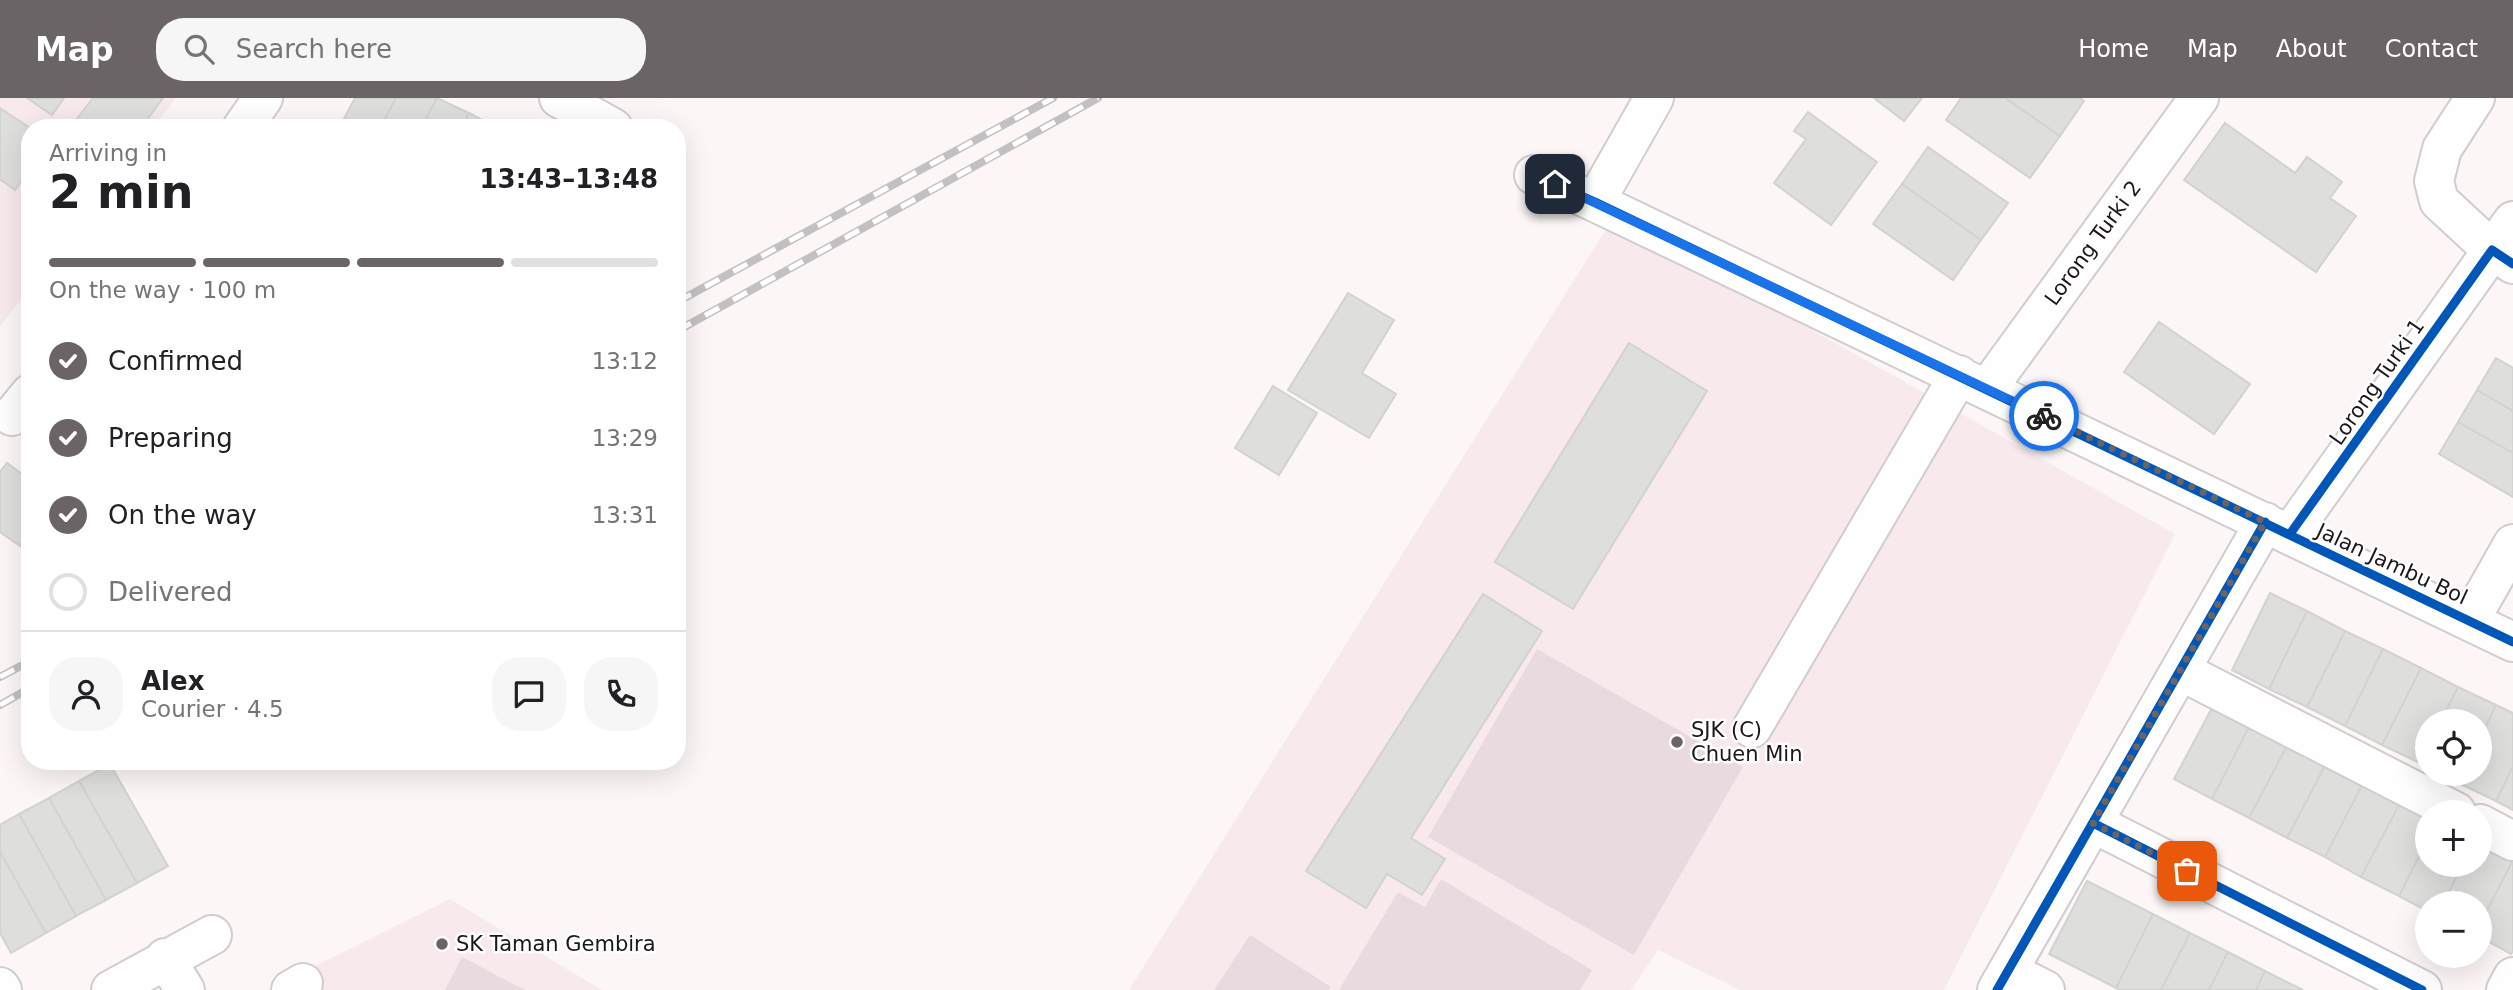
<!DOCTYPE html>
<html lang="en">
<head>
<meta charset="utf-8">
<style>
	body { margin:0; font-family:"DejaVu Sans",sans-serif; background:#f6f6f6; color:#202124; height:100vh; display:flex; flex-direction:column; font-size:26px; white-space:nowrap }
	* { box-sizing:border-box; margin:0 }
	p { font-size:23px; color:#757577 }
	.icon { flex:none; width:38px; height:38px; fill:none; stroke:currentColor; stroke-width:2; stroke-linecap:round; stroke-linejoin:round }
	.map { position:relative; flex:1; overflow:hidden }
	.details { position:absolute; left:21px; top:21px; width:665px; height:651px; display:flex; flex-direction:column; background:#fff; border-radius:28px; box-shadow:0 7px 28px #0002 }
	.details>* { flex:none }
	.tools { position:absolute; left:2415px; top:611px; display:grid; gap:14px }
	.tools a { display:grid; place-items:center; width:77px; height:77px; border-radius:50%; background:#fff; box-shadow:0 7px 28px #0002; font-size:35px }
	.pin { position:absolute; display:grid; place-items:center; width:60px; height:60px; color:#fff; margin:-30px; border-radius:14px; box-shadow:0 4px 10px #0006 }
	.courier { position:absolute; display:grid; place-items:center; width:70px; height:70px; margin:-35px; border:5px solid #1a73e8; border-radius:50%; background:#fff; color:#222; box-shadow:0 2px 9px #0007 }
	.head em { font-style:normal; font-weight:700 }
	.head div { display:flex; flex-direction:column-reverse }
	.head { display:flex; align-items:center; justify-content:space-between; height:119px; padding:0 28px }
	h1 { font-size:46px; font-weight:700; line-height:52px }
	.bar { display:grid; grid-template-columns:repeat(4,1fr); gap:10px 7px; align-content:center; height:84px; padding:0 28px }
	.bar i { height:9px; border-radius:5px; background:#e0e0e0 }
	.bar .on { background:#6a6466 }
	.bar p { grid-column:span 4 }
	.line { display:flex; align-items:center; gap:18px; padding:0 28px; border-top:2px solid #e0e0e0 }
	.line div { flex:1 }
	.round { display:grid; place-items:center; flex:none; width:74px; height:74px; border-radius:28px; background:#f6f6f6 }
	ol { padding:0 28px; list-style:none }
	li { display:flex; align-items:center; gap:21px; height:77px }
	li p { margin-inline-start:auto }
	li .icon { padding:7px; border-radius:50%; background:#6a6466; color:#fff; stroke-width:4 }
	li:last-child { color:#757577 }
	li i { width:38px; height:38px; border:4px solid #e0e0e0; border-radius:50% }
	header { display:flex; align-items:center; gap:42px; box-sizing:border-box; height:98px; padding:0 35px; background:#6a6466; color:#fff }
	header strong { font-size:33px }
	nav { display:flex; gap:38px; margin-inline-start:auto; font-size:24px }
	.search { width:490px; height:63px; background:#f6f6f6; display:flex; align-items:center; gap:18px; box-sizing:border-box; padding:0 24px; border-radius:28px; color:#757577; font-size:26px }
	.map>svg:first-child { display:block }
</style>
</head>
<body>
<header>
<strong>Map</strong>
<div class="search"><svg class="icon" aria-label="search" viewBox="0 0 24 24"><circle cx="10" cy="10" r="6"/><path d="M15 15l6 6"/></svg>Search here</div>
<nav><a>Home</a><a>Map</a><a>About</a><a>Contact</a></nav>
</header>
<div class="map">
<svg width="2513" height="892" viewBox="0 0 2513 892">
	<rect width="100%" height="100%" fill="#fcf6f7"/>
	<path fill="#f8e9ed" d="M0 0H176L153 30H30V190L0 228Z
		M1613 120 2175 436 1944 892H1740L1658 852 1631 892H1129Z
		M450 801 602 892H267Z"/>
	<path fill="#e9dadf" d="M1537 551 1743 669 1634 857 1428 739Z
		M1441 781 1592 872 1580 892H1339L1398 794 1425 809Z
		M1250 837 1331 889 1328 892H1214Z
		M462 859 525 892H445Z"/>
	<path fill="#dedfdd" stroke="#d2d2d0" stroke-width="2" d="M27 0H64L52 17Z
		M93 0H163L141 30H70Z
		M355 0H396L380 30H339Z
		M396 0H437L421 30H380Z
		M437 0 469 15 462 30H421Z
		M1874 0H1922L1904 23Z
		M1961 0H2005L2060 38 2030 80 1946 22Z
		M2005 0H2080L2084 3 2060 38Z
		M0 10 30 30V71L15 92 0 81Z
		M1808 14 1877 64 1831 127 1774 85 1806 41 1794 33Z
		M469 15 497 30H462Z
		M2225 25 2295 75 2307 59 2342 84 2330 100 2356 118 2316 174 2184 82Z
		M1928 49 2008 105 1981 142 1902 86Z
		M1902 86 1981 142 1953 182 1873 126Z
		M1348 195 1394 222 1362 275 1396 296 1369 340 1288 292Z
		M2159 224 2250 286 2214 336 2124 274Z
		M1629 245 1707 293 1573 511 1495 464Z
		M2496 260 2513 270V313L2477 292Z
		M1273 288 1317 315 1279 377 1235 350Z
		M2477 292 2513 313V355L2458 324Z
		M2458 324 2513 355V399L2439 356Z
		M7 365 30 382V435L20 448 0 434V374Z
		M2270 495 2307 513 2269 591 2232 572Z
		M1483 496 1542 533 1411 740 1445 761 1422 797 1387 776 1366 810 1306 773Z
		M2307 513 2345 533 2307 609 2269 591Z
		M2345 533 2383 551 2345 628 2307 609Z
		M2383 551 2421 570 2382 647 2345 628Z
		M2421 570 2458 589 2441 623H2427V651L2420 665 2382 647Z
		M2458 589 2496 607 2480 640V623H2441Z
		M2496 607 2513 615V668L2496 703 2458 685 2462 676H2480V640Z
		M2213 608 2250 627 2212 701 2174 681Z
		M2250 627 2288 646 2249 720 2212 701Z
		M2288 646 2326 666 2287 740 2249 720Z
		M110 666 168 768 137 785 79 683Z
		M2326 666 2363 685 2325 759 2287 740Z
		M2513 668V712L2496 703Z
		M79 683 137 785 106 802 49 700Z
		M2363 685 2400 705 2361 779 2325 759Z
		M49 700 106 802 76 818 19 716Z
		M2400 705 2427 718V743L2399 798 2361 779Z
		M19 716 76 818 46 835 0 754V727Z
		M2427 743V766H2463L2443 805H2427V813L2399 798Z
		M2480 746 2513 762 2480 826V805H2443L2463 766H2480Z
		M0 754 46 835 11 855 0 835Z
		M2513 762V853L2511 856 2480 839V826Z
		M2087 783 2153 816 2116 890 2049 856Z
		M2153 816 2190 835 2161 892H2120L2116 890Z
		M2190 835 2228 854 2209 892H2161Z
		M2228 854 2265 873 2256 892H2209Z
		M2265 873 2303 892H2256Z"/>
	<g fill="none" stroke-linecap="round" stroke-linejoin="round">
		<g stroke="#d2ccce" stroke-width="42">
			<path id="minor" d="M559 0 613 30
				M2475 0 2442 51 2434 83 2439 103 2492 152 2513 166
				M242 30 263 0
				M1534 77 1595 104 2513 544
				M1595 104 1654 0
				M1987 291 2199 0
				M12 318 30 296
				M2290 436 2513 123
				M2470 522 2513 446
				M2181 573 2456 714
				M1752 630 1959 277
				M2093 725 2422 892
				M2480 726 2513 743
				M165 860 185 892
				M2008 873 2045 892
				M0 889 2 892
				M111 892 212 837
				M291 892 303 885
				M1997 892 2265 424
				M2506 892 2513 879"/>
		</g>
		<use href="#minor" stroke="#fffefe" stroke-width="38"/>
		<g stroke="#c2c0c1" stroke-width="8">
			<path id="rail" d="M677 204 1053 0
				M677 233 1098 0
				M0 579 30 563
				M0 607 30 590"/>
		</g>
		<use href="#rail" stroke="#fff" stroke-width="5" stroke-dasharray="16" stroke-linecap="butt"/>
		<g stroke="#fff" stroke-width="13">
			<path id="cycleway" d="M1534 77 1595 104 2513 544
				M2290 436 2492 152 2513 166
				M2093 725 2422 892
				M1997 892 2265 424"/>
		</g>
		<use href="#cycleway" stroke="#0057b8" stroke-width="9"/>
	</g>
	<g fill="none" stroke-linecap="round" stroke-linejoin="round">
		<path stroke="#6a6466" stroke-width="7" stroke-dasharray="0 12.6" d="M2044 318 2265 424 2093 725 2187 773"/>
		<path stroke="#1a73e8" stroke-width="9" d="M1555 86 2044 318"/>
	</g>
	<g fill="#6a6466" stroke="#fff" stroke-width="2.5">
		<circle cx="1677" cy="644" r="7"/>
		<circle cx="442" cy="846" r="7"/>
	</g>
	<g text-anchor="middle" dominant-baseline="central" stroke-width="5" stroke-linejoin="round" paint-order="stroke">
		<g font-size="21" fill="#1c1618" stroke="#fff">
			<text transform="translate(2093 145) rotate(-54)">Lorong Turki 2</text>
			<text transform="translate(2377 284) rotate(-55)">Lorong Turki 1</text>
			<text transform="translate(2392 466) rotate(25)">Jalan Jambu Bol</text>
		</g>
		<g font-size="21" fill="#1c1618" stroke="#fff" text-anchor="start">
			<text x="1691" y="632">SJK (C)<tspan x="1691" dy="24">Chuen Min</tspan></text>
			<text x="456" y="846">SK Taman Gembira</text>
		</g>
	</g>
</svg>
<div class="tools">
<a><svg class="icon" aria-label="locate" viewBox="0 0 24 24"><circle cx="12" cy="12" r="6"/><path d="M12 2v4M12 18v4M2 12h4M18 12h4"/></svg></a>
<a>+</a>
<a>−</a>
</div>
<div class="pin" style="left:2187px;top:773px;background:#ea580c"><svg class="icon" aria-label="bag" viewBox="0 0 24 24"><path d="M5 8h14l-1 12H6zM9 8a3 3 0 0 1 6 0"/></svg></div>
<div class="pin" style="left:1555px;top:86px;background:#1f2937"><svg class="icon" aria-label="home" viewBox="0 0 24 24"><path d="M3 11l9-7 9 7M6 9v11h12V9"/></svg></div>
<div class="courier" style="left:2044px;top:318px"><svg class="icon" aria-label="bike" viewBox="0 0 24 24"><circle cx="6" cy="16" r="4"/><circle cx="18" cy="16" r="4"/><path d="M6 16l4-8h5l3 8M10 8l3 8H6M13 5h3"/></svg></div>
<section class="details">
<div class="head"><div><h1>2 min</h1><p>Arriving in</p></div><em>13:43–13:48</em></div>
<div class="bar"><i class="on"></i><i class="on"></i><i class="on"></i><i></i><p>On the way · 100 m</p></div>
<ol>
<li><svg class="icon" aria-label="check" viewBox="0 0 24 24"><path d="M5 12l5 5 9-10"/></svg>Confirmed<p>13:12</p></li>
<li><svg class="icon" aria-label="check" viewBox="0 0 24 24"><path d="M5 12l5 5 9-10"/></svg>Preparing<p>13:29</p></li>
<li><svg class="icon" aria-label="check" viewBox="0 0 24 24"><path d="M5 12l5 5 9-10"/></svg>On the way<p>13:31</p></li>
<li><i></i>Delivered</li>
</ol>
<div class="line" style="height:126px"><a class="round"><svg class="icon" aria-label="person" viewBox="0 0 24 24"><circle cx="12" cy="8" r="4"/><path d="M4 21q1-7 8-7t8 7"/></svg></a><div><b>Alex</b><p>Courier · 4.5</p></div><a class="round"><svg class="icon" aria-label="chat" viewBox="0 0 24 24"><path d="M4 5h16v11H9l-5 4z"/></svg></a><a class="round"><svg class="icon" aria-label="phone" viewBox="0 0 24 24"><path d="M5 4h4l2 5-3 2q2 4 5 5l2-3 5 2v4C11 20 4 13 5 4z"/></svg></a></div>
</section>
</div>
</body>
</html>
